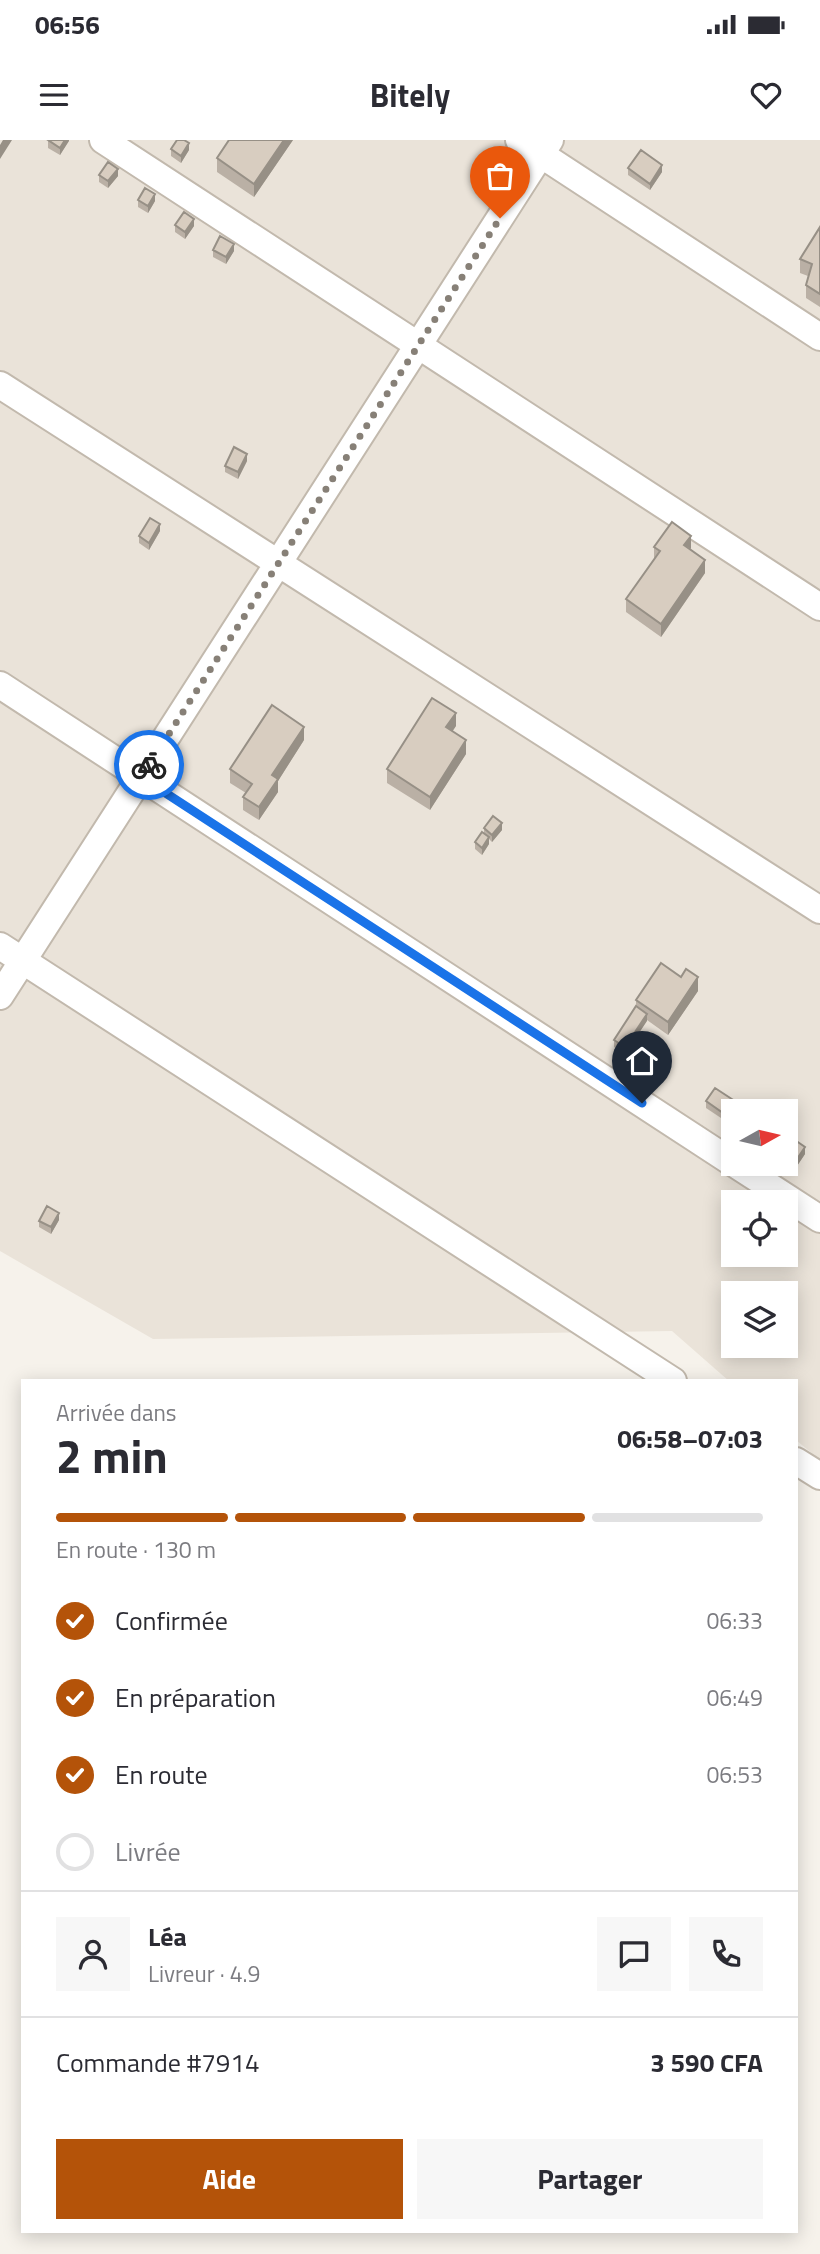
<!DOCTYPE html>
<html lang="fr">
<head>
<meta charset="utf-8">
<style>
	body { margin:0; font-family:"Titillium Web",sans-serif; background:#f7f7f7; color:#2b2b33; height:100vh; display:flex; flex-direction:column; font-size:26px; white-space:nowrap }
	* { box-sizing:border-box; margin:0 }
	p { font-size:23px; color:#7c7c81 }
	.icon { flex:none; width:38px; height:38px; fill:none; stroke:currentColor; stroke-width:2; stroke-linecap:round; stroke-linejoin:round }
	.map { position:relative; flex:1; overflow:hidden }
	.drawer { position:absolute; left:21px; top:1239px; width:777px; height:854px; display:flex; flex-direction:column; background:#fff; border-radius:0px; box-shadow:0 4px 18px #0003 }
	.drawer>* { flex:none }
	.needle { width:46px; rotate:82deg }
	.tools { position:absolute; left:721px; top:959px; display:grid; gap:14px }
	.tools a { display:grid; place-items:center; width:77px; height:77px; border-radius:0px; background:#fff; box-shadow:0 4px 18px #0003; font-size:35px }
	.pin { position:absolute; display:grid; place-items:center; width:60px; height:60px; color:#fff; margin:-72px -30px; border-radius:50% 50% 50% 0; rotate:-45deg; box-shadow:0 0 7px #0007 }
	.pin .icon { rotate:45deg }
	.courier { position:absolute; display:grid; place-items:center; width:70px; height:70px; margin:-35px; border:5px solid #1a73e8; border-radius:50%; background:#fff; color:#222; box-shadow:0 2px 9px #0007 }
	.headline em { font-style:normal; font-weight:700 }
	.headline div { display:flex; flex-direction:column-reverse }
	.headline { display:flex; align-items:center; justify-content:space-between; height:119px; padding:0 35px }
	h1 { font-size:46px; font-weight:700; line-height:52px }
	.bar { display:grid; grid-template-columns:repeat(4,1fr); gap:10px 7px; align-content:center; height:84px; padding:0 35px }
	.bar i { height:9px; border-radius:5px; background:#e1e1e2 }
	.bar .selected { background:#b45309 }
	.bar p { grid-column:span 4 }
	.line { display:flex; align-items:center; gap:18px; padding:0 35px; border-top:2px solid #e1e1e2 }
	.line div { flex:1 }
	.round { display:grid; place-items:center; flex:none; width:74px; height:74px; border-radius:0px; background:#f7f7f7 }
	ol { padding:0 35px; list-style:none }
	li { display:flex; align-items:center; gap:21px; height:77px }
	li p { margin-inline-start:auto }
	li .icon { padding:7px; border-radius:50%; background:#b45309; color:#fff; stroke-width:4 }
	li:last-child { color:#7c7c81 }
	li i { width:38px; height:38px; border:4px solid #e1e1e2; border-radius:50% }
	.button { display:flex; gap:14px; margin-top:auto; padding:14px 35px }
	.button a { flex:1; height:80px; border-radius:0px; background:#b45309; color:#fff; font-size:28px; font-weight:700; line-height:80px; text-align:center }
	.button a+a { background:#f7f7f7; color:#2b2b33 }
	.status { display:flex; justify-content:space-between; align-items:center; height:49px; padding:0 35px; background:#fff; direction:ltr }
	.status svg { height:19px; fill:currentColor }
	header { display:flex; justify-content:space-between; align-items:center; height:91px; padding:0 35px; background:#fff; font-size:32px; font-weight:700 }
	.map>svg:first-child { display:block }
</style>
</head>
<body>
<div class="status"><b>06:56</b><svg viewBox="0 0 49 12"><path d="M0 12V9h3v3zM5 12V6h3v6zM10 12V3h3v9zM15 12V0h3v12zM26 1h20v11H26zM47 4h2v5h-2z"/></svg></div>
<header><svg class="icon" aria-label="menu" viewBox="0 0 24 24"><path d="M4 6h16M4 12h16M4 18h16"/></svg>Bitely<svg class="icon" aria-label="heart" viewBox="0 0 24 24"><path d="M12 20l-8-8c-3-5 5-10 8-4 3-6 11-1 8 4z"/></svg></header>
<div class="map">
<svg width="820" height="2114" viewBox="0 0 820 2114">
	<rect width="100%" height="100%" fill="#f6f2eb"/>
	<path fill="#eae3d9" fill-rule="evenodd" d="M0 0H820V1320L796 1300V1241H729L672 1191 153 1199 0 1111ZM733 971H786V1024H733ZM733 1062H786V1115H733ZM733 1153H786V1206H733Z"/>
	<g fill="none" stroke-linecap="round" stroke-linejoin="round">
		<g stroke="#c2b9ad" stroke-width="30">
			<path id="minor" d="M103 0 820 467
				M519 0 820 197
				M0 245 820 770
				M0 545 733 1023
				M0 806 673 1241
				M0 856 550 0
				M735 1024 820 1079
				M796 1321 820 1336"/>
		</g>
		<use href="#minor" stroke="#fff" stroke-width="26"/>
	</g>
	<path fill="#bab0a5" d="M69 0 60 15 48 8V1Z
		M293 0 254 57 217 32V18Z
		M171 9 189 10 181 23 171 16Z
		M628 28 662 32 650 50 628 35Z
		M99 35 118 36 108 48 99 42Z
		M138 60 155 61 148 73 138 67Z
		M175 85 194 86 185 99 175 92Z
		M820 87V167L806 158V145L808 136 800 133V119Z
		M213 110 234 111 226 124 213 117Z
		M247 321 238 339 225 332V326Z
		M160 391 149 410 139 403V396Z
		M654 407 690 409 705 433 661 497 626 472V459L654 419Z
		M456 586 452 591 466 614 430 670 387 643V629Z
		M304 600 278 641V652L259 680 243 670V657L246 653 230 643V629Z
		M484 688 502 690 492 702 489 699V704L482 715 475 709V702L484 693Z
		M698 851 668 895 647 880 625 914 614 907V900L636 866V860Z
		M706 961 733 971V986L706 968Z
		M786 1007 805 1014 795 1029 786 1023Z
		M59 1080 51 1094 39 1087V1081Z"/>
	<path fill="#979086" d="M3 0H12L0 19V5Z
		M65 0H69V1L60 15V8Z
		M284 0H293L254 57V44Z
		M189 3V10L181 23V16Z
		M662 25V32L650 50V44Z
		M118 29V36L108 48V41Z
		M155 54V61L148 73V66Z
		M194 79V86L185 99V92Z
		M234 104V111L226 124V117Z
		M247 314V321L238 339V332Z
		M160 384V391L149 410V403Z
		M691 396V409L684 405Z
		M705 420V433L661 497V484Z
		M456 573V586L446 601V587Z
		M304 587V600L278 641V652L259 680V667L272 635Z
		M466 600V614L430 670V657Z
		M502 683V690L492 702V695Z
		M489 697V704L482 715V708Z
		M698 837V851L668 895V882Z
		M647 874V881L625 914V907Z
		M805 1007V1014L795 1029V1022Z
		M59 1073V1080L51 1094V1087Z"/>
	<path fill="#d8cdc0" stroke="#979086" stroke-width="2" d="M48 0H65L60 8Z
		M177 0H184L189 3 181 16 171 9Z
		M229 0H284L254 44 217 18Z
		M641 10 662 25 650 44 628 28Z
		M108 22 118 29 108 41 99 35Z
		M145 48 155 54 148 66 138 60Z
		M184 72 194 79 185 92 175 85Z
		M820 87V154L806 145 812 124 800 119Z
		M220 96 234 104 226 117 213 110Z
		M234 307 247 314 238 332 225 326Z
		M150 378 160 384 149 403 139 396Z
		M672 382 691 396 684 405 705 420 661 484 626 459 660 411 654 407Z
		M432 558 456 573 446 587 466 600 430 657 387 629Z
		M272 565 304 587 272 635 278 639 259 667 243 657 252 644 230 629Z
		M493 676 502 683 492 695 484 688Z
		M482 692 489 697 482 708 475 702Z
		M661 823 681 837 686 829 698 837 668 882 636 860Z
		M636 866 647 874 625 907 614 900Z
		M715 948 750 971H733V980L706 961Z
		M792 998 805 1007 795 1022 786 1016V1007Z
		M47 1066 59 1073 51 1087 39 1081Z"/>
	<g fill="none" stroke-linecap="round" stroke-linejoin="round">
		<path stroke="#878077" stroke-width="7" stroke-dasharray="0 12.6" d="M149 625 500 78"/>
		<path stroke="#1a73e8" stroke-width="9" d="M149 625 141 637 642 963"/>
	</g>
</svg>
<div class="tools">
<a><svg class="needle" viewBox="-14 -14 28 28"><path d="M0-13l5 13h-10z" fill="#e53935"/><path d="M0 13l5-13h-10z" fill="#7c7c81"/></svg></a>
<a><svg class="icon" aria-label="locate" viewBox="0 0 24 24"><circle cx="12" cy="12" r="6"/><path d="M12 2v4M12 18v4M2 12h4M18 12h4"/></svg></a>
<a><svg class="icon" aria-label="layers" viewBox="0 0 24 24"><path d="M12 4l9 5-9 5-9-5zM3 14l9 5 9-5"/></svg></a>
</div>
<div class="pin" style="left:500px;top:78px;background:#ea580c"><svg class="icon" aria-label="bag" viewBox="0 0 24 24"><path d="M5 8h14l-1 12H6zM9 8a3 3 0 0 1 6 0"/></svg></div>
<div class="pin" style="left:642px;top:963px;background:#1f2937"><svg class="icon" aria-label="home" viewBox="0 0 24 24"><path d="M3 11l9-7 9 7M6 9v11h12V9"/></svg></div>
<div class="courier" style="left:149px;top:625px"><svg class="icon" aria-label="bike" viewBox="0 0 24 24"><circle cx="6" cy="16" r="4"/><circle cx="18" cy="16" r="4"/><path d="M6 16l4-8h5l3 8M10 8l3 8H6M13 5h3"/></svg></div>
<section class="drawer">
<div class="headline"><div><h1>2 min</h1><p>Arrivée dans</p></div><em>06:58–07:03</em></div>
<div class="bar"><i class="selected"></i><i class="selected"></i><i class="selected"></i><i></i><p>En route · 130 m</p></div>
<ol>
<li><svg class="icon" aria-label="check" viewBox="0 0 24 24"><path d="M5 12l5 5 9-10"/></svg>Confirmée<p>06:33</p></li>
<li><svg class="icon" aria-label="check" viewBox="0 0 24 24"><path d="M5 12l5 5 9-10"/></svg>En préparation<p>06:49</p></li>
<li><svg class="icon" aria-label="check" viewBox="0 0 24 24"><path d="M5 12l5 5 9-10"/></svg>En route<p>06:53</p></li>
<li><i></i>Livrée</li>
</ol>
<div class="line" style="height:126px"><a class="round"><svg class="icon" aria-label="person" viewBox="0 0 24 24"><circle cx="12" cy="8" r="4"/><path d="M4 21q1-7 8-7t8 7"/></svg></a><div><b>Léa</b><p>Livreur · 4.9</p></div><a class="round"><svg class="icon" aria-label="chat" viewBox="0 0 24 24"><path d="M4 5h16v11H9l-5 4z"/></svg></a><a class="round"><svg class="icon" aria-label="phone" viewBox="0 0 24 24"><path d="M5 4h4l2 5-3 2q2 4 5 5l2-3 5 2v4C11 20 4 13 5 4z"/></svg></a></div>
<div class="line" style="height:91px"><div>Commande #7914</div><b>3 590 CFA</b></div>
<div class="button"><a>Aide</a><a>Partager</a></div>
</section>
</div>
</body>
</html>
